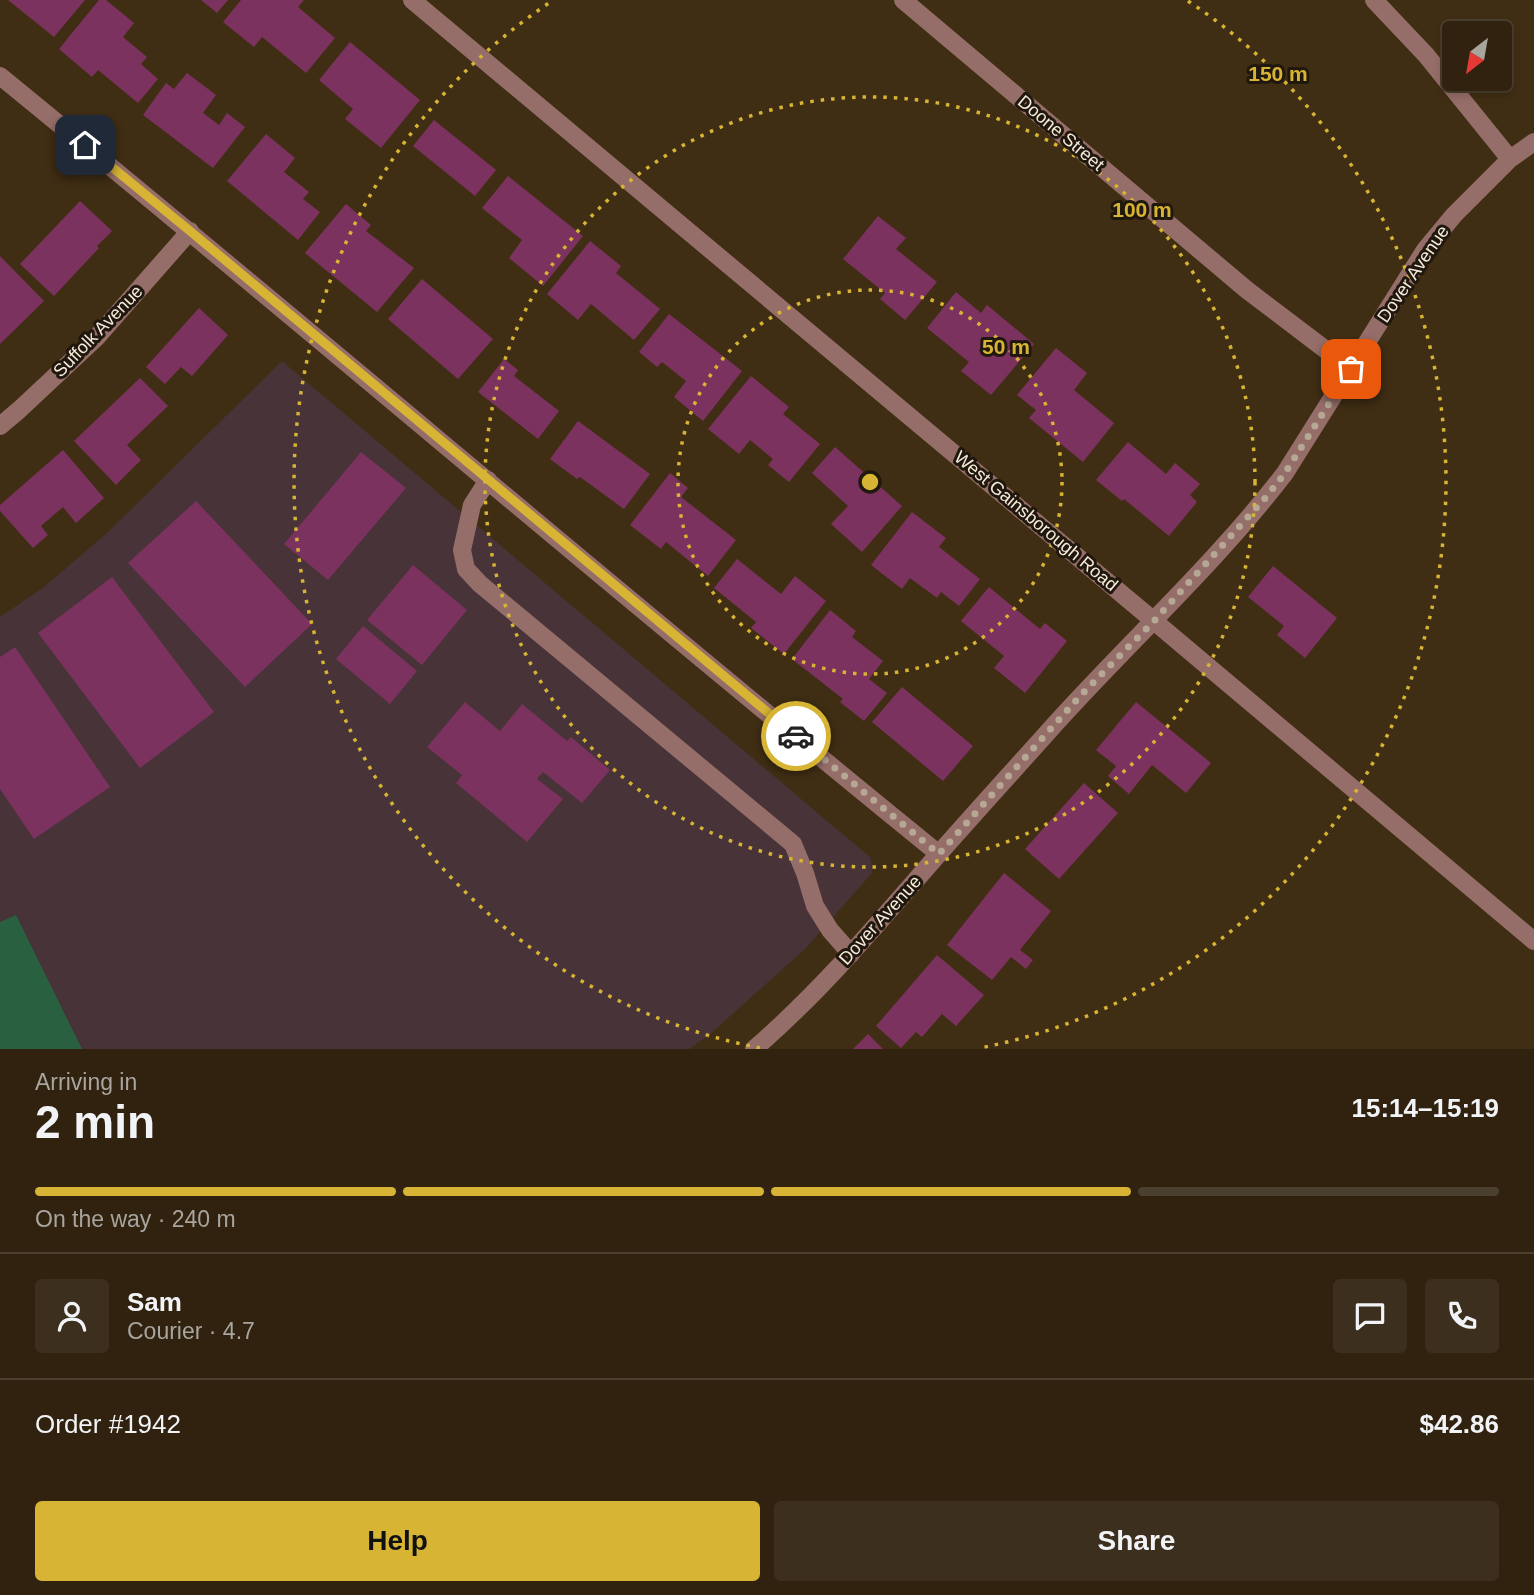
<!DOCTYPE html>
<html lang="en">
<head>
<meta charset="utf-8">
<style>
	body { margin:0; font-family:Helvetica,sans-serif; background:#3c2f1d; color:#f1f3f6; height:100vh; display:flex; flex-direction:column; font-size:26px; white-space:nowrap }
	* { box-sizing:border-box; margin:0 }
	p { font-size:23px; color:#a8a49e }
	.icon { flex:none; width:38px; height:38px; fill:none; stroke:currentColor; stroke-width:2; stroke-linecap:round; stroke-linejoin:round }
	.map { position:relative; height:1049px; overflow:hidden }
	.drawer { display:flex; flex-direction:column; background:#30220f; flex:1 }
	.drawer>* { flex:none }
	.needle { width:46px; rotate:211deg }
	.fabs { position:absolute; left:1442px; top:21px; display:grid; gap:14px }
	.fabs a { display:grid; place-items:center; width:70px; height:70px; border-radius:7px; background:#30220f; box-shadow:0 4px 10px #0003,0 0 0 2px #4b3f2f; font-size:35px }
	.pin { position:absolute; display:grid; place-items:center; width:60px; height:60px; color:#fff; margin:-30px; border-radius:14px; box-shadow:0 4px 10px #0006 }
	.courier { position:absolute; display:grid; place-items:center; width:70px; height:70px; margin:-35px; border:5px solid #d7b434; border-radius:50%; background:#fff; color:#222; box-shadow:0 2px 9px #0007 }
	.headline em { font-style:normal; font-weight:700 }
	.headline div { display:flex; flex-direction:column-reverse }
	.headline { display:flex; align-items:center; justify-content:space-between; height:119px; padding:0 35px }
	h1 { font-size:46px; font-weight:700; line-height:52px }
	.bar { display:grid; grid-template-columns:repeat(4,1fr); gap:10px 7px; align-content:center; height:84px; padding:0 35px }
	.bar i { height:9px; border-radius:5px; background:#4b3f2f }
	.bar .selected { background:#d7b434 }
	.bar p { grid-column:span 4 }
	.line { display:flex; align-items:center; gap:18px; padding:0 35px; border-top:2px solid #4b3f2f }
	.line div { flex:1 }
	.round { display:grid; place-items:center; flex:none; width:74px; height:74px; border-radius:7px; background:#3c2f1d }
	.action { display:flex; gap:14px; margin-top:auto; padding:14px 35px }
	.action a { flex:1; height:80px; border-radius:7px; background:#d7b434; color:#111; font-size:28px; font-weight:700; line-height:80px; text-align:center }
	.action a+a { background:#3c2f1d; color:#f1f3f6 }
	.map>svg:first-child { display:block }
</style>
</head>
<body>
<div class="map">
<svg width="1534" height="1049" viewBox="0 0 1534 1049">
	<rect width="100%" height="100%" fill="#402e14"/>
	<path fill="#473338" d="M282 361 871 858 872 873 805 949 709 1035 689 1049H0V617L44 587 106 534Z"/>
	<path fill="#296040" d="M16 915 82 1049H0V922Z"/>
	<path fill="#7b325e" d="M8 0H85L54 37Z
		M99 0H106L134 23 123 37 147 57 141 64 158 79 138 103 98 70 92 77 59 49Z
		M201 0H228L217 13Z
		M241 0H304L298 7 335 38 306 73 262 37 254 47 223 22Z
		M350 42 420 100 381 148 345 119 353 109 319 80Z
		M187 73 216 95 203 113 219 125 227 113 245 127 213 168 143 115 166 83 174 89Z
		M434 120 496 170 475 196 413 146Z
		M266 134 295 158 284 172 309 192 303 199 320 212 298 240 227 181Z
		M508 176 583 236 543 286 509 258 522 240 482 208Z
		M80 201 112 231 97 246 99 248 54 296 20 264Z
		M346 204 371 225 366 231 414 268 377 312 305 253Z
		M878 216 906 238 896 249 937 282 905 320 880 299 885 293 843 259Z
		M590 241 621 266 616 273 660 309 634 340 591 304 578 320 547 294Z
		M0 256 44 301 0 344Z
		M422 279 493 339 458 379 388 319Z
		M956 292 981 313 987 305 1034 344 991 395 961 371 969 362 927 328Z
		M199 308 228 335 192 376 181 367 165 384 146 367Z
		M669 314 742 371 703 421 674 397 686 381 662 362 657 367 639 352Z
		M1056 348 1087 373 1074 390 1114 423 1083 462 1029 418 1036 410 1017 395Z
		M504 359 518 370 514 376 559 411 538 439 478 392Z
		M751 376 789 407 783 414 820 444 789 482 768 465 773 459 750 440 739 454 708 429Z
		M140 378 168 406 127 445 141 460 116 485 74 441Z
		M578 421 650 474 624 509 580 477 577 479 550 459Z
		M1128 442 1166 474 1175 463 1200 484 1190 495 1197 502 1169 536 1124 499 1122 501 1096 480Z
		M835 447 902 506 862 552 831 524 848 506 812 473Z
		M63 450 104 498 76 523 63 507 41 526 48 535 33 548 0 511V505Z
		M361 452 406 488 328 580 284 544Z
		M670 473 688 488 681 497 736 540 708 576 666 542 661 549 630 525Z
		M196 501 312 624 245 687 128 563Z
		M912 512 946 538 939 547 980 579 959 606 941 592 937 598 910 578 902 589 871 565Z
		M737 559 781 594 795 576 826 601 784 654 751 628 756 622 714 588Z
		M413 565 467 610 422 665 367 620Z
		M1273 566 1337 618 1305 658 1277 635 1284 626 1248 597Z
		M112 577 214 712 140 768 38 633Z
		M989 587 1040 629 1045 623 1067 641 1025 693 994 668 1004 656 961 621Z
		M830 610 856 631 852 637 883 661 869 679 887 693 864 721 840 702 843 699 792 659Z
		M363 626 417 671 390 704 336 659Z
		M15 647 110 787 34 839 0 789V657Z
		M902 687 973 746 943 781 872 722Z
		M465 702 500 731 522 704 567 741 571 737 610 770 582 803 543 772 537 779 563 799 527 842 456 783 462 775 427 747Z
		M1136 702 1211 763 1186 793 1152 765 1129 794 1108 776 1116 766 1096 750Z
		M1084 783 1118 813 1059 879 1025 849Z
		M1004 873 1051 911 1020 950 1033 960 1026 969 1011 957 992 980 947 945Z
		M937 955 984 995 956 1026 942 1014 922 1037 916 1032 901 1048 876 1026Z
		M868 1034 883 1049H853Z"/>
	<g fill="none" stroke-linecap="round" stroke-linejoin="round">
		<path stroke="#966e69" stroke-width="18" d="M412 0 1154 621 1534 941
			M903 0 1247 290 1351 369
			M1374 0 1426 55 1510 159
			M0 76C315 333 623 598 939 854
			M0 426 19 410 96 338 190 231
			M488 480 472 505 462 550 466 569 480 584 793 844 805 873 815 906 830 930 851 954
			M754 1049C818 994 873 929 929 865 971 817 1014 770 1056 723 1132 639 1216 563 1285 473L1425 250 1454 215 1510 159 1534 142"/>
	</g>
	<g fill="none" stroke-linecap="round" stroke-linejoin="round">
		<path stroke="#b6a895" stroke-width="7" stroke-dasharray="0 12.6" d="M796 736 939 854 1080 696 1154 621 1267 496 1285 473 1351 369"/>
		<path stroke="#d7b434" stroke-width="9" d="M85 145 190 231 796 736"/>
	</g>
	<g fill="none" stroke="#d7b434" stroke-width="3.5" stroke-dasharray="3.5 7">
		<circle cx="870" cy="482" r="192"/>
		<circle cx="870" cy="482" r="385"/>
		<path d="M760 1048A577 577 0 0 1 552 1M1188 1A577 577 0 0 1 980 1048"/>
	</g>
	<g text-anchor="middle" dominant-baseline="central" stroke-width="6" stroke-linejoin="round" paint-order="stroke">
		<g font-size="18" fill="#f6eadb" stroke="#20180d">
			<text transform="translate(1061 133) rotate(40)">Doone Street</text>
			<text transform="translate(1413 274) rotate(-56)">Dover Avenue</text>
			<text transform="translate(98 331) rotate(-46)">Suffolk Avenue</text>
			<text transform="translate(1036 521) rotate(40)">West Gainsborough Road</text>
			<text transform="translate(880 920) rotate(-48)">Dover Avenue</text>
		</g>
	</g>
	<circle cx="870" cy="482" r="10" fill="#d7b434" stroke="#20180d" stroke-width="3.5"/>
	<g font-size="21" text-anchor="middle" font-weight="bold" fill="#d7b434" stroke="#20180d" stroke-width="6" stroke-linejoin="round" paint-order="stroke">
		<text x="1278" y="81">150 m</text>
		<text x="1142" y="217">100 m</text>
		<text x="1006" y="354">50 m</text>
	</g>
</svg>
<div class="fabs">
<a><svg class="needle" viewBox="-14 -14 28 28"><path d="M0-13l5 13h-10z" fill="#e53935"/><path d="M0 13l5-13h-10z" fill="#a8a49e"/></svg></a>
</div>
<div class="pin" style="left:1351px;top:369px;background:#ea580c"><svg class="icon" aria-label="bag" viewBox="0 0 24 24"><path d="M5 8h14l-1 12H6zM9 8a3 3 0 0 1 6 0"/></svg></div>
<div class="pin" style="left:85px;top:145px;background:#1f2937"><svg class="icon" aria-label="home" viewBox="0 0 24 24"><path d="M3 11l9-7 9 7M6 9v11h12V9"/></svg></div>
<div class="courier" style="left:796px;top:736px"><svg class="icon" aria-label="car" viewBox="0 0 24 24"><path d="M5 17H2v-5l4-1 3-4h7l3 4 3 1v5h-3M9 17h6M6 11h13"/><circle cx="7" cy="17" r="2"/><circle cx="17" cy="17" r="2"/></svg></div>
</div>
<section class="drawer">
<div class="headline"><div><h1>2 min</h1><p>Arriving in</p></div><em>15:14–15:19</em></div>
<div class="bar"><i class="selected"></i><i class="selected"></i><i class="selected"></i><i></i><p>On the way · 240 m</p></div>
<div class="line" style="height:126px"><a class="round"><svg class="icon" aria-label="person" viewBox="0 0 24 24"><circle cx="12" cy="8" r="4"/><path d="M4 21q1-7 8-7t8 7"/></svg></a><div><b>Sam</b><p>Courier · 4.7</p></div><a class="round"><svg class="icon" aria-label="chat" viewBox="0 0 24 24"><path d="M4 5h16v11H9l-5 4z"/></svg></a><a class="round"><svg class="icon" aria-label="phone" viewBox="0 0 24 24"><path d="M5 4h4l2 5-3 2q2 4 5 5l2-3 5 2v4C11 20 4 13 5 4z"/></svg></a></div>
<div class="line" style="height:91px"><div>Order #1942</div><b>$42.86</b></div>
<div class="action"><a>Help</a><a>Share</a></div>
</section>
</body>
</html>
